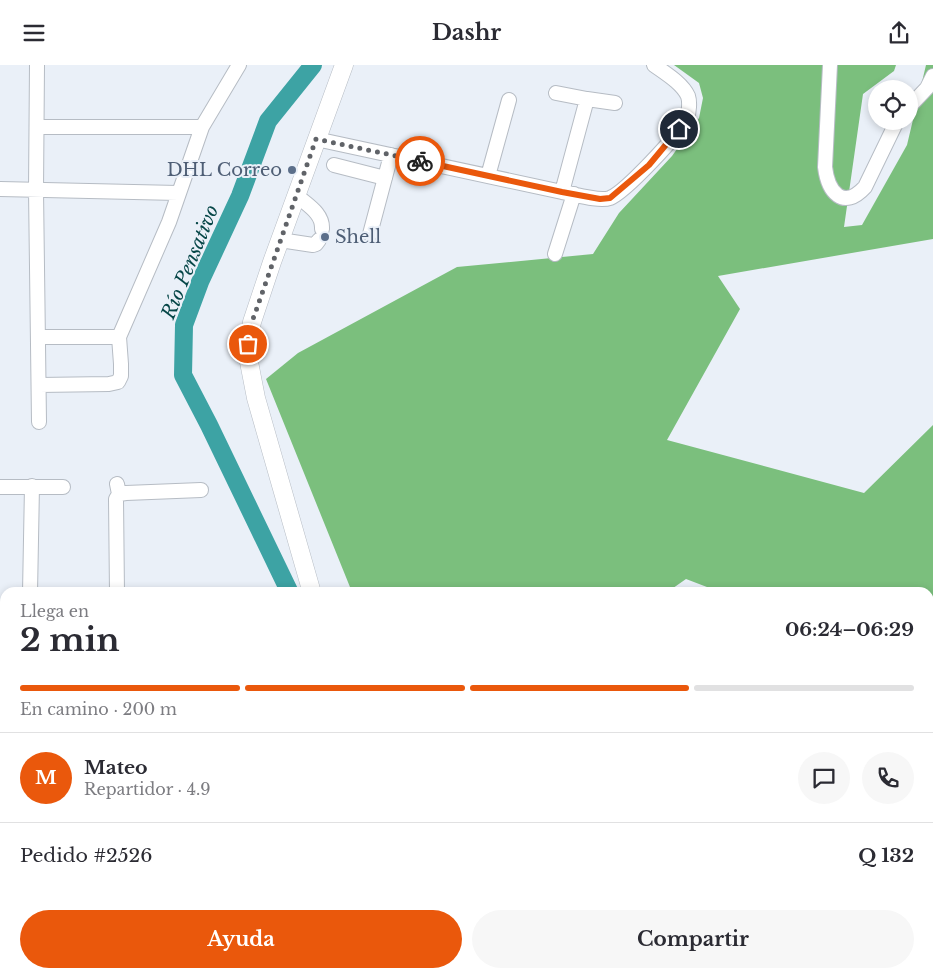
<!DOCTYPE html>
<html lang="es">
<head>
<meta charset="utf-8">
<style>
	body { margin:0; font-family:"Libre Baskerville",serif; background:#f7f7f7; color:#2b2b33; height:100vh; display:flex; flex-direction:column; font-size:19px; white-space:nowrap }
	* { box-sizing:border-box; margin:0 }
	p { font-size:16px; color:#7c7c81 }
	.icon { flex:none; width:28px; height:28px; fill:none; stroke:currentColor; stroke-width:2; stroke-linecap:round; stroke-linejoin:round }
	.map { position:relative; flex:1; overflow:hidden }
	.panel { position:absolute; left:0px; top:522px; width:934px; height:391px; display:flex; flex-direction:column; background:#fff; border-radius:15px 15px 0 0; box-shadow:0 2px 8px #0003 }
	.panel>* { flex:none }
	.fabs { position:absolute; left:868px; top:15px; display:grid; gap:10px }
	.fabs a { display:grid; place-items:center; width:50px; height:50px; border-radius:50%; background:#fff; box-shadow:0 2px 8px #0003; font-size:25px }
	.pin { position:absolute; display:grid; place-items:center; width:42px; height:42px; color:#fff; margin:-21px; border:2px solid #fff; border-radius:50%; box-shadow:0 1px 5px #0007 }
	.courier { position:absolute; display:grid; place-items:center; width:50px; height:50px; margin:-25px; border:4px solid #ea580c; border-radius:50%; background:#fff; color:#222; box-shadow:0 1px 6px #0007 }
	.head em { font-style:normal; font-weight:800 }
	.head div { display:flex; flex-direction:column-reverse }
	.head { display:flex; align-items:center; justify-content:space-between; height:85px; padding:0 20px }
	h1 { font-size:32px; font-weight:800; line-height:38px }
	.bar { display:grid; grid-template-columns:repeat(4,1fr); gap:8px 5px; align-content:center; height:60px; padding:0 20px }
	.bar i { height:6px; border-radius:4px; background:#e1e1e2 }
	.bar .selected { background:#ea580c }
	.bar p { grid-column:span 4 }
	.line { display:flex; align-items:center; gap:12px; padding:0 20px; border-top:1px solid #e1e1e2 }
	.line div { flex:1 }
	.round { display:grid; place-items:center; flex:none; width:52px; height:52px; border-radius:26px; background:#f7f7f7 }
	.button { display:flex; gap:10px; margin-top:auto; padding:10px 20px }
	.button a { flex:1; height:58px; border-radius:30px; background:#ea580c; color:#fff; font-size:20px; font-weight:800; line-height:58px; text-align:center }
	.button a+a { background:#f7f7f7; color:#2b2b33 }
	header { display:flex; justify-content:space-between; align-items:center; height:65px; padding:0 20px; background:#fff; font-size:22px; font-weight:800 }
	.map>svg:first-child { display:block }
</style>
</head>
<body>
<header><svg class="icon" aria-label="menu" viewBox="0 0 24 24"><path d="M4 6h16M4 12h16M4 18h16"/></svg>Dashr<svg class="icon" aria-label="share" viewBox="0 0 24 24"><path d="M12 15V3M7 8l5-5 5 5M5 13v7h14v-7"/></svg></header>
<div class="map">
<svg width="933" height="913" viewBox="0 0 933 913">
	<rect width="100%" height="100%" fill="#eaf0f8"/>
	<path fill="#7bbf7d" d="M674 0H896L894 6 863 29 844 162 862 160 907 80 926 0H933V174L718 211 740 244 667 375 864 428 933 360V609L929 608V528L720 527 686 514 666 528 352 527 266 314 298 288 457 202 593 189 619 148 672 91 699 53 703 33 699 18Z"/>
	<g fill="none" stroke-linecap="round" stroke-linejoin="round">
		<path stroke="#3da3a4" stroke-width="18" d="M290 528 209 360 183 310 184 260 200 217 240 131 268 56 313 0"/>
		<g stroke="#b6bcc4" stroke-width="16">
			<path id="minor" d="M37 0 36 125 39 357
				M830 0 825 102C828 127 843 146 865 122L897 56
				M556 28 587 34
				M909 42 927 23 933 11
				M37 62H202
				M316 74 562 127C574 129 599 137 610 133 625 127 680 69 687 53 689 47 690 37 688 31 682 18 665 8 654 0
				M334 100 385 113
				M488 111 509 35
				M0 124 178 128
				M562 127 587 34 615 38
				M296 130C307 140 323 148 322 164
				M370 169 391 90
				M280 175 313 180 316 179 319 175
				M555 189 574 129
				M38 272H119
				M39 320 109 319 118 317 121 311V299L119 272 169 157 202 62 239 0
				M117 419 119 429 116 434 117 528
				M0 422H63
				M119 429 126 428 201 425
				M30 528 32 421
				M579 913 580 909"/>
		</g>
		<g stroke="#b6bcc4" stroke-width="19">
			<path id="major" d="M312 528 256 333 249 297 248 279 252 257 272 197 344 0
				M0 583 5 582
				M858 909 875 913
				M184 913 185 909
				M355 913 356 909
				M844 913 845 909"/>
		</g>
		<path stroke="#888c92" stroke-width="2" stroke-dasharray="2.5 2.5" stroke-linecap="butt" d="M0 848 3 843
			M0 857 5 859"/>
		<use href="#minor" stroke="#fff" stroke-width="14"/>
		<use href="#major" stroke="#fff" stroke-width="18"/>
	</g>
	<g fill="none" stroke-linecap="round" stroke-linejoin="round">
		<path stroke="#606368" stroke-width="5" stroke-dasharray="0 9" d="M248 279 252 257 316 74 420 96"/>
		<path stroke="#ea580c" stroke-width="6" d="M420 96 562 127 600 134 610 133 649 100 679 64"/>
	</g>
	<g fill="#5c6f8a" stroke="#eaf0f8" stroke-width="2">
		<circle cx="292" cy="105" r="5"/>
		<circle cx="325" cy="172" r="5"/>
	</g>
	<g text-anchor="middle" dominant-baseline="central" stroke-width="4" stroke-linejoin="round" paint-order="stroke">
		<g font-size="18" fill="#4e5e75" stroke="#eaf0f8" text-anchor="end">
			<text x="282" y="105">DHL Correo</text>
			<text x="335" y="172" text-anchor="start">Shell</text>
		</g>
		<g font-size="19" font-style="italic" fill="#074748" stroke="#eaf0f8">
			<text transform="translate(190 197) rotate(-68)">Río Pensativo</text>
		</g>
	</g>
</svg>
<div class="fabs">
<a><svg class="icon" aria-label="locate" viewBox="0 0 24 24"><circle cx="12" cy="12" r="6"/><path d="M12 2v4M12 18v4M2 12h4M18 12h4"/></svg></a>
</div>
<div class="pin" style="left:248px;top:279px;background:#ea580c"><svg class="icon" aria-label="bag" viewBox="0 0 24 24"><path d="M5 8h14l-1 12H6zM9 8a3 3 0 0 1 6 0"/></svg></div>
<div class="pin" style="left:679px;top:64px;background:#1f2937"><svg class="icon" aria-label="home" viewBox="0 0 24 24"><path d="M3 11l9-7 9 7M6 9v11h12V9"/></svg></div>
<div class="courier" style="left:420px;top:96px"><svg class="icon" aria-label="bike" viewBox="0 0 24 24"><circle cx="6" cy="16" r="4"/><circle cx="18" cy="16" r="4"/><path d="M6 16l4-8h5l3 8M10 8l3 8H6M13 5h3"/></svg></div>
<section class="panel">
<div class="head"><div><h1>2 min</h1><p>Llega en</p></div><em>06:24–06:29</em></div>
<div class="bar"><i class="selected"></i><i class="selected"></i><i class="selected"></i><i></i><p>En camino · 200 m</p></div>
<div class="line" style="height:90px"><b class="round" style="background:#ea580c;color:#fff">M</b><div><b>Mateo</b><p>Repartidor · 4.9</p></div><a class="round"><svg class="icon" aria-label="chat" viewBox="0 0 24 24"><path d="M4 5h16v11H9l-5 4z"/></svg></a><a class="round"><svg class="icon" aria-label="phone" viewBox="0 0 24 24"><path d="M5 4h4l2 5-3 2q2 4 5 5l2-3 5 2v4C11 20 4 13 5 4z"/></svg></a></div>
<div class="line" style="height:65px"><div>Pedido #2526</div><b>Q 132</b></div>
<div class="button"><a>Ayuda</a><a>Compartir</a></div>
</section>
</div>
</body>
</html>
